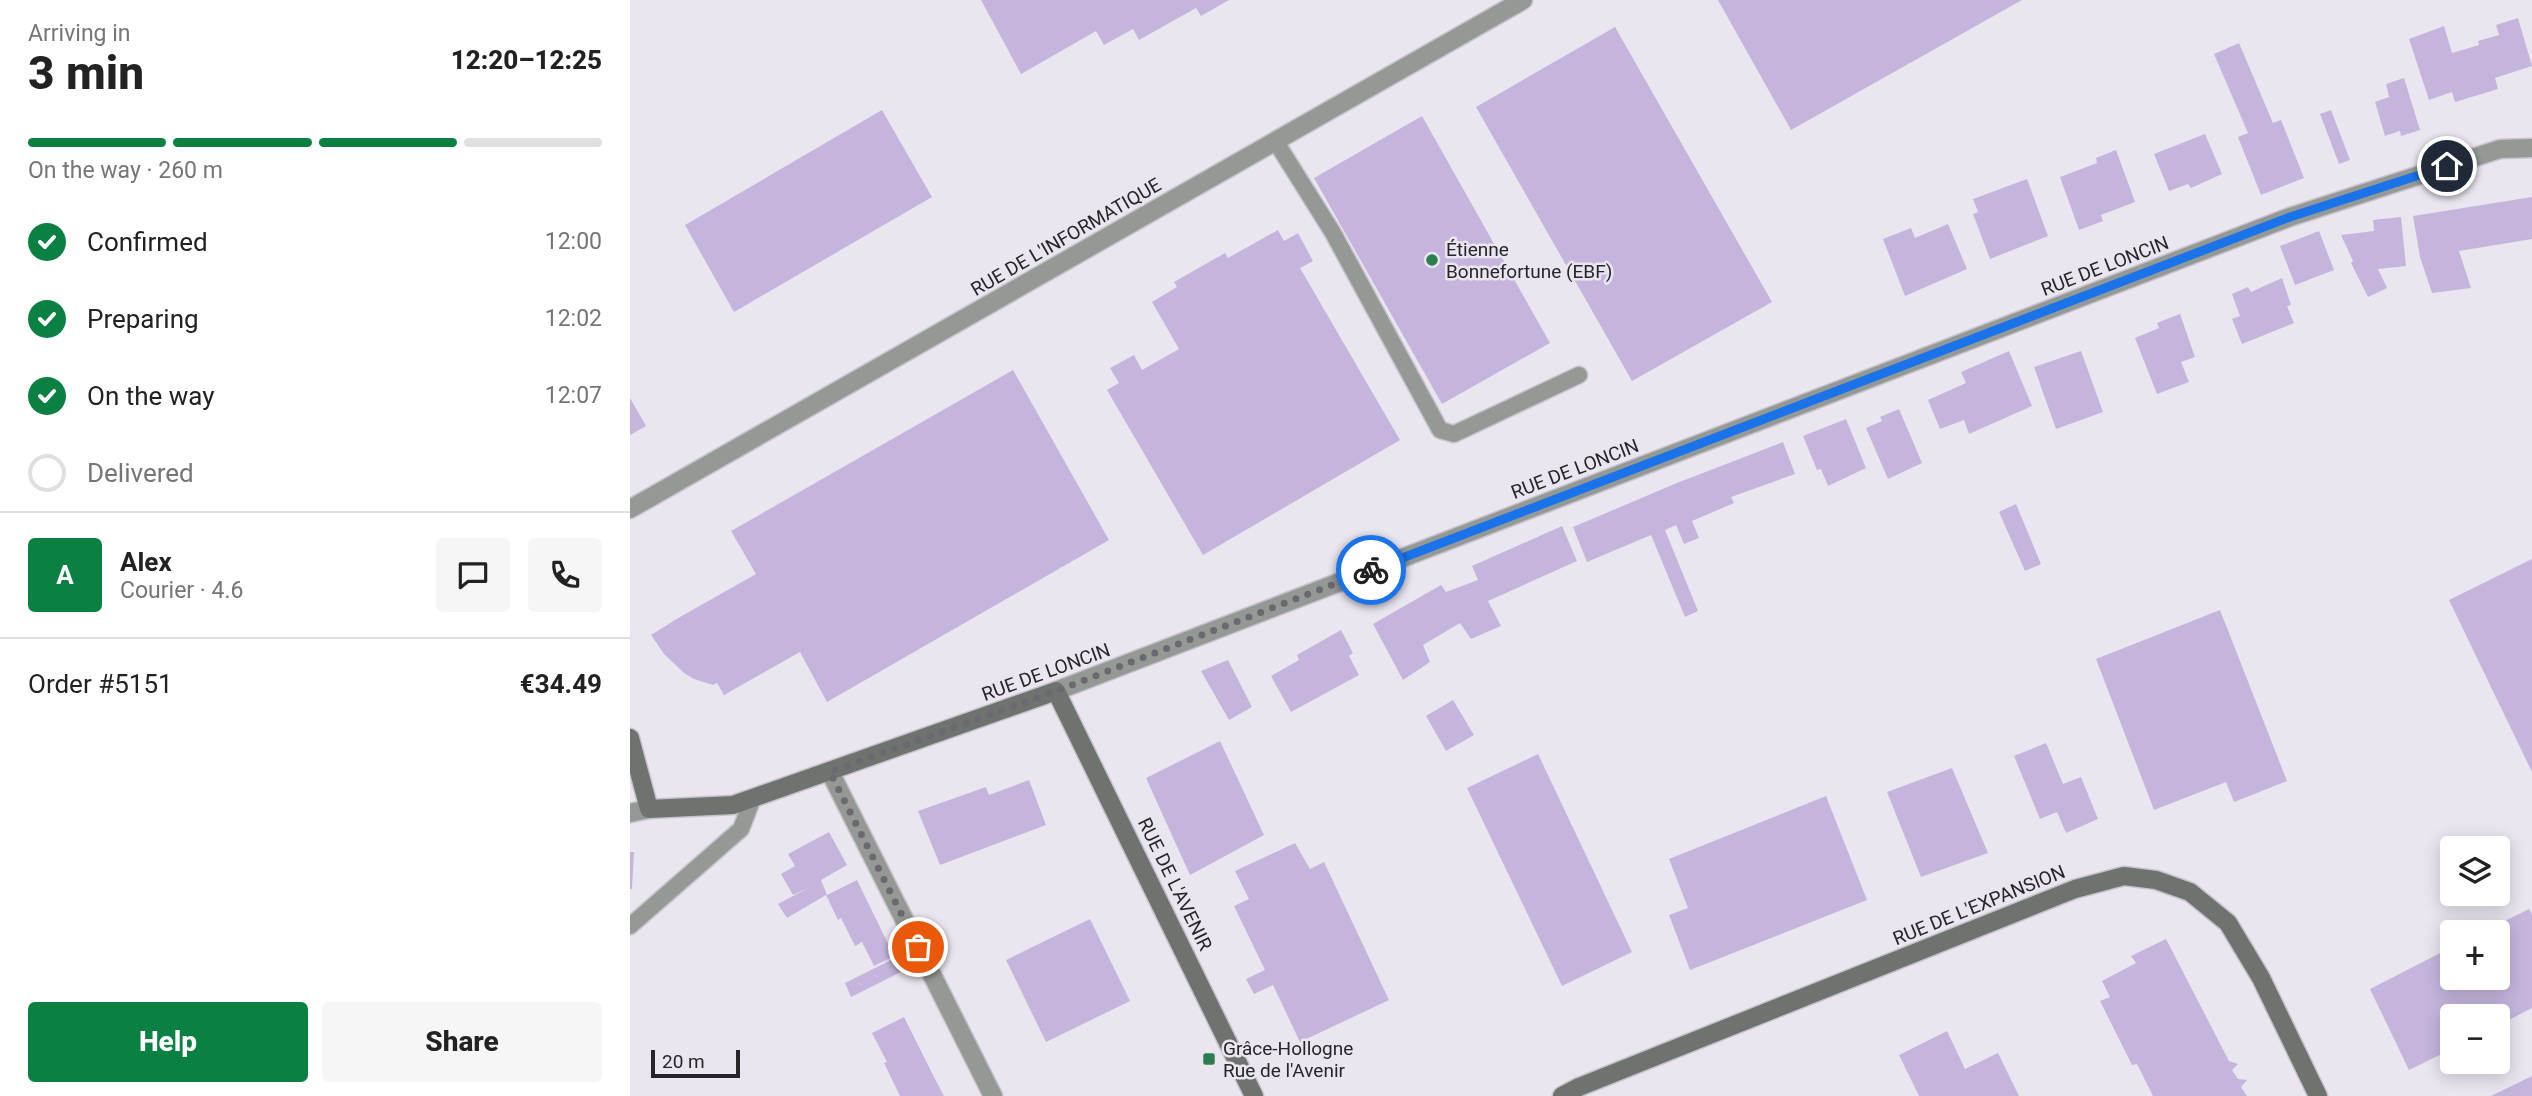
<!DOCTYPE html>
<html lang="en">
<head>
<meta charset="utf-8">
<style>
	body { margin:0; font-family:Roboto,sans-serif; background:#f6f6f6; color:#222; height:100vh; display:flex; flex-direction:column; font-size:26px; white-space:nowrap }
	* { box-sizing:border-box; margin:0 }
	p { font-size:23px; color:#767676 }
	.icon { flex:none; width:38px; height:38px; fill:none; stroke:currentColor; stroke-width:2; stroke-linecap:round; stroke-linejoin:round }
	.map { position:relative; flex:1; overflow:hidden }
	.panel { display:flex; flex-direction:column; background:#fff; width:630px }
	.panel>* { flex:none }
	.fabs { position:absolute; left:1810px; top:836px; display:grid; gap:14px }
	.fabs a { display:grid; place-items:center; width:70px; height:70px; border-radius:7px; background:#fff; box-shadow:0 4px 18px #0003; font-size:35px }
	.scale { position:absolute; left:21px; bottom:18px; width:89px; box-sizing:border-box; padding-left:7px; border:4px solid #272529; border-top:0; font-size:19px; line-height:24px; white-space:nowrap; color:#272529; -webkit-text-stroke:5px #eae6f0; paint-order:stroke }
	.pin { position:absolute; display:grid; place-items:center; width:60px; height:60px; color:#fff; margin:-30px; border:4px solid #fff; border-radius:50%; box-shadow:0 2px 7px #0007 }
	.courier { position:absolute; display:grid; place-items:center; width:70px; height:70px; margin:-35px; border:5px solid #1a73e8; border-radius:50%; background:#fff; color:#222; box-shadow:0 2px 9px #0007 }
	.head em { font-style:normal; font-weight:800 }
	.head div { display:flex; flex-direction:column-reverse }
	.head { display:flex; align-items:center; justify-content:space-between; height:119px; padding:0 28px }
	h1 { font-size:46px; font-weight:800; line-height:52px }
	.bar { display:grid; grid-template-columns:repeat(4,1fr); gap:10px 7px; align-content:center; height:84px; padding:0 28px }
	.bar i { height:9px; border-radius:5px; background:#e0e0e0 }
	.bar .on { background:#0b8043 }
	.bar p { grid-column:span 4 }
	.line { display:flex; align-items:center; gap:18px; padding:0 28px; border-top:2px solid #e0e0e0 }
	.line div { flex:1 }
	.round { display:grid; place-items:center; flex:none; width:74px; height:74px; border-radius:7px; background:#f6f6f6 }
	ol { padding:0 28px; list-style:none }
	li { display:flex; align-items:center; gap:21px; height:77px }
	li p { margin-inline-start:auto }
	li .icon { padding:7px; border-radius:50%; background:#0b8043; color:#fff; stroke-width:4 }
	li:last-child { color:#767676 }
	li i { width:38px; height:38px; border:4px solid #e0e0e0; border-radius:50% }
	.cta { display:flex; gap:14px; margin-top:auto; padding:14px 28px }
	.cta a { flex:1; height:80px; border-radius:7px; background:#0b8043; color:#fff; font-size:28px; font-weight:800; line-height:80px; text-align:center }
	.cta a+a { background:#f6f6f6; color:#222 }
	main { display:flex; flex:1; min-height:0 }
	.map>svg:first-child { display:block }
</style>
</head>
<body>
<main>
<section class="panel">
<div class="head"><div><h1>3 min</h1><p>Arriving in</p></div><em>12:20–12:25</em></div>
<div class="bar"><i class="on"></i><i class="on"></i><i class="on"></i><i></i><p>On the way · 260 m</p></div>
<ol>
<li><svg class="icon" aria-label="check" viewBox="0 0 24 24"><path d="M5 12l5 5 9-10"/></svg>Confirmed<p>12:00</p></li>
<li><svg class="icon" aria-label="check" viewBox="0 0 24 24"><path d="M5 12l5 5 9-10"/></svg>Preparing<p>12:02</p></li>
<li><svg class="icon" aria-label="check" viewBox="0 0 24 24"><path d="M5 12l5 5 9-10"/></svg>On the way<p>12:07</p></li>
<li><i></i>Delivered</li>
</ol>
<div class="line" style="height:126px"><b class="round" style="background:#0b8043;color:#fff">A</b><div><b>Alex</b><p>Courier · 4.6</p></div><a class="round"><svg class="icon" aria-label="chat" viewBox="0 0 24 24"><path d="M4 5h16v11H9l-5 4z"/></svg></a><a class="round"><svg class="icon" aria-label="phone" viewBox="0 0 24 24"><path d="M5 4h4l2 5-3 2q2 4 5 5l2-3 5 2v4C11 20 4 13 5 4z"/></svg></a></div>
<div class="line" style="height:91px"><div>Order #5151</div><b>€34.49</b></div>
<div class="cta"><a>Help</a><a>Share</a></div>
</section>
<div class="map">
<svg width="1902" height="1096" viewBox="0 0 1902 1096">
	<rect width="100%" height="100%" fill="#eae6f0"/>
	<path fill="#c5b5dd" d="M351 0H599L571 16 566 8 509 40 503 29 474 45 466 31 391 74Z
		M1088 0H1392L1161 130Z
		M1888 18 1902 66 1865 78 1868 89 1825 102 1822 92 1799 100 1779 39 1814 26 1822 53 1849 45 1848 41 1869 35 1866 25Z
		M985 27 1142 302 1002 381 846 107Z
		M1609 43 1643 123 1651 120 1674 178 1631 195 1608 137 1618 133 1584 54Z
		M1774 78 1790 130 1771 136 1770 131 1755 136 1745 102 1759 97 1756 84Z
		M252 110 302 197 104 312 55 225Z
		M1701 110 1720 160 1709 164 1690 114Z
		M792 116 920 343 812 404 684 178Z
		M1575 134 1592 174 1561 188 1558 184 1539 191 1524 154Z
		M1486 150 1505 202 1471 215 1473 221 1449 230 1430 177 1467 163 1466 158Z
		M1397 179 1418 236 1360 259 1343 214 1348 212 1343 199Z
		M1902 197V239L1829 251 1841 288 1802 293 1790 257 1783 216Z
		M1771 217 1776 266 1748 269 1757 288 1738 297 1721 263 1723 261 1711 235 1744 231 1743 220Z
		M1318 224 1337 269 1275 296 1253 239 1281 228 1285 238Z
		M648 230 654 241 668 233 683 261 670 268 770 440 573 555 477 390 489 383 480 368 504 355 512 370 549 349 522 302 547 287 544 282 595 253 598 258Z
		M1689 231 1704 270 1665 285 1650 246Z
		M1652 278 1661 305 1657 306 1664 323 1612 344 1602 319 1610 316 1602 294 1618 287 1621 292Z
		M1550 314 1565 357 1551 362 1559 382 1527 394 1505 338 1529 328 1527 323Z
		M1379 351 1402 406 1339 434 1334 420 1310 429 1298 400 1336 383 1331 372Z
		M1451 351 1473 412 1426 429 1404 367Z
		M383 370 479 540 197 702 170 652 94 695 87 683 83 685 64 679 54 673 34 654 21 635 50 617 126 574 101 531Z
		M0 398 16 426 0 435Z
		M1269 409 1292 463 1258 479 1236 428 1252 421 1250 417Z
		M1216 419 1236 468 1198 486 1191 469 1187 470 1173 436Z
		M1153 442 1165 474 1101 497 1104 503 1062 521 1069 538 1054 544 1046 525 1035 530 1068 611 1055 617 1021 535 957 562 943 527 1047 483Z
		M1386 504 1411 564 1395 571 1369 512Z
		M932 526 947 561 858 601 871 626 841 639 830 623 793 645 800 662 773 680 743 624 811 585 816 592 848 580 842 566Z
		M1902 559V772L1819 600Z
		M1590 610 1657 781 1604 802 1596 782 1524 810 1466 659Z
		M711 630 723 653 719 656 729 675 661 712 641 676 669 660 667 655Z
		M598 660 622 707 599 720 571 671Z
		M823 700 844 735 816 751 796 716Z
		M590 741 634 835 560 875 516 778Z
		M1416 743 1433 784 1451 777 1468 819 1436 833 1427 812 1410 819 1384 756Z
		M908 754 1002 952 932 986 837 788Z
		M1322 768 1358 853 1291 877 1257 792Z
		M399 780 416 825 310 865 288 811 356 787 359 795Z
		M1196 796 1237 900 1060 970 1039 915 1058 908 1039 859Z
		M199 832 217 865 191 880 197 895 227 880 264 956 244 966 232 942 225 946 211 918 208 920 196 895 157 918 148 904 180 887 163 895 151 874 165 866 158 854Z
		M665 843 680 869 694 862 759 1000 670 1042 643 985 624 994 616 979 635 970 604 906 619 899 605 871Z
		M0 852H4L2 889H0Z
		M1899 909 1902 914V1008L1867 1026V1017H1822V1049L1779 1070 1740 989 1822 947V978H1867V933H1851Z
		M460 919 500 1001 416 1042 376 960Z
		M1536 939 1599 1061 1608 1064 1602 1070 1608 1079 1617 1080 1611 1087 1617 1096H1523L1507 1064 1502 1065 1470 1001 1480 997 1472 981 1506 963 1501 956Z
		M267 957 273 971 221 997 215 983Z
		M274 1017 305 1079 314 1096H270L254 1063 257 1062 242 1033Z
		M1317 1031 1335 1069 1368 1053 1389 1096H1289L1269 1055Z
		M1902 1076V1096H1861Z"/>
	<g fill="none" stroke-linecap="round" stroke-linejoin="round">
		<g stroke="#c7c3cc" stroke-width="19">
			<path id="lane" d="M646 142 703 233 810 430 824 434 949 375
				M0 926 111 829 123 798"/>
		</g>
		<g stroke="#c7c3cc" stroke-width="21">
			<path id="street" d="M0 509 893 0
				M426 691 1660 217 1870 149 1902 148
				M200 772 363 1096
				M0 813 19 809"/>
		</g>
		<g stroke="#c7c3cc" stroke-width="21">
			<path id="secondary" d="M0 738 19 809 103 805 426 691 624 1096
				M932 1096 949 1087 1445 889 1494 876 1526 880 1560 892 1598 923 1631 978 1688 1096"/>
		</g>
		<use href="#lane" stroke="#959996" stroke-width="16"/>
		<use href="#street" stroke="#959996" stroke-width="18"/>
		<use href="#secondary" stroke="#6e736f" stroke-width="18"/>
	</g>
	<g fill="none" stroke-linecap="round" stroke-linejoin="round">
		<path stroke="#6b696f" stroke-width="7" stroke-dasharray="0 12.6" d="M288 947 200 772 426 691 741 570"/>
		<path stroke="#1a73e8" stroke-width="9" d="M741 570 1660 217 1817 166"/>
	</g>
	<g fill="#2d7d4e" stroke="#eae6f0" stroke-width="2.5">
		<circle cx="802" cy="260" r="7"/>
		<rect x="572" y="1052" width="14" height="14" rx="3.5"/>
	</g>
	<g text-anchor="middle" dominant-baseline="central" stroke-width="5" stroke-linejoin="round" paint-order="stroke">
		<g font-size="19" fill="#272529" stroke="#eae6f0">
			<text transform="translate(436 237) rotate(-30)">RUE DE L'INFORMATIQUE</text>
			<text transform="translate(1475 266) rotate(-21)">RUE DE LONCIN</text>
			<text transform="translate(945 469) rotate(-21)">RUE DE LONCIN</text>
			<text transform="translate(416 672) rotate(-20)">RUE DE LONCIN</text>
			<text transform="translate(545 884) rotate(64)">RUE DE L'AVENIR</text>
			<text transform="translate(1349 905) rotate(-22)">RUE DE L'EXPANSION</text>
		</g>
		<g font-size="19" fill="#272529" stroke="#eae6f0" text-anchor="start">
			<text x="816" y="249">Étienne<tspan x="816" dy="22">Bonnefortune (EBF)</tspan></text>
			<text x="593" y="1048">Grâce-Hollogne<tspan x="593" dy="22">Rue de l'Avenir</tspan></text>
		</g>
	</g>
</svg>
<div class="fabs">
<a><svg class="icon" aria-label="layers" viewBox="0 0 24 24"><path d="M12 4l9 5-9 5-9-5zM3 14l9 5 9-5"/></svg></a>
<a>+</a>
<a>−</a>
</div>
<div class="scale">20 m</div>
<div class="pin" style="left:288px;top:947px;background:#ea580c"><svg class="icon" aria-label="bag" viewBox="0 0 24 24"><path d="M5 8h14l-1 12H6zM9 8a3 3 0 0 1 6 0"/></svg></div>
<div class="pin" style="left:1817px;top:166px;background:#1f2937"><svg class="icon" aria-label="home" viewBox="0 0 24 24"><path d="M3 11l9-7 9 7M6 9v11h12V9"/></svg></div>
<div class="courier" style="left:741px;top:570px"><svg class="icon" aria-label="bike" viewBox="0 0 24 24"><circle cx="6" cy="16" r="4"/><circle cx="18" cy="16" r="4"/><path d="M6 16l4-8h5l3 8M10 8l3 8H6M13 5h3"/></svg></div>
</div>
</main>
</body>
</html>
